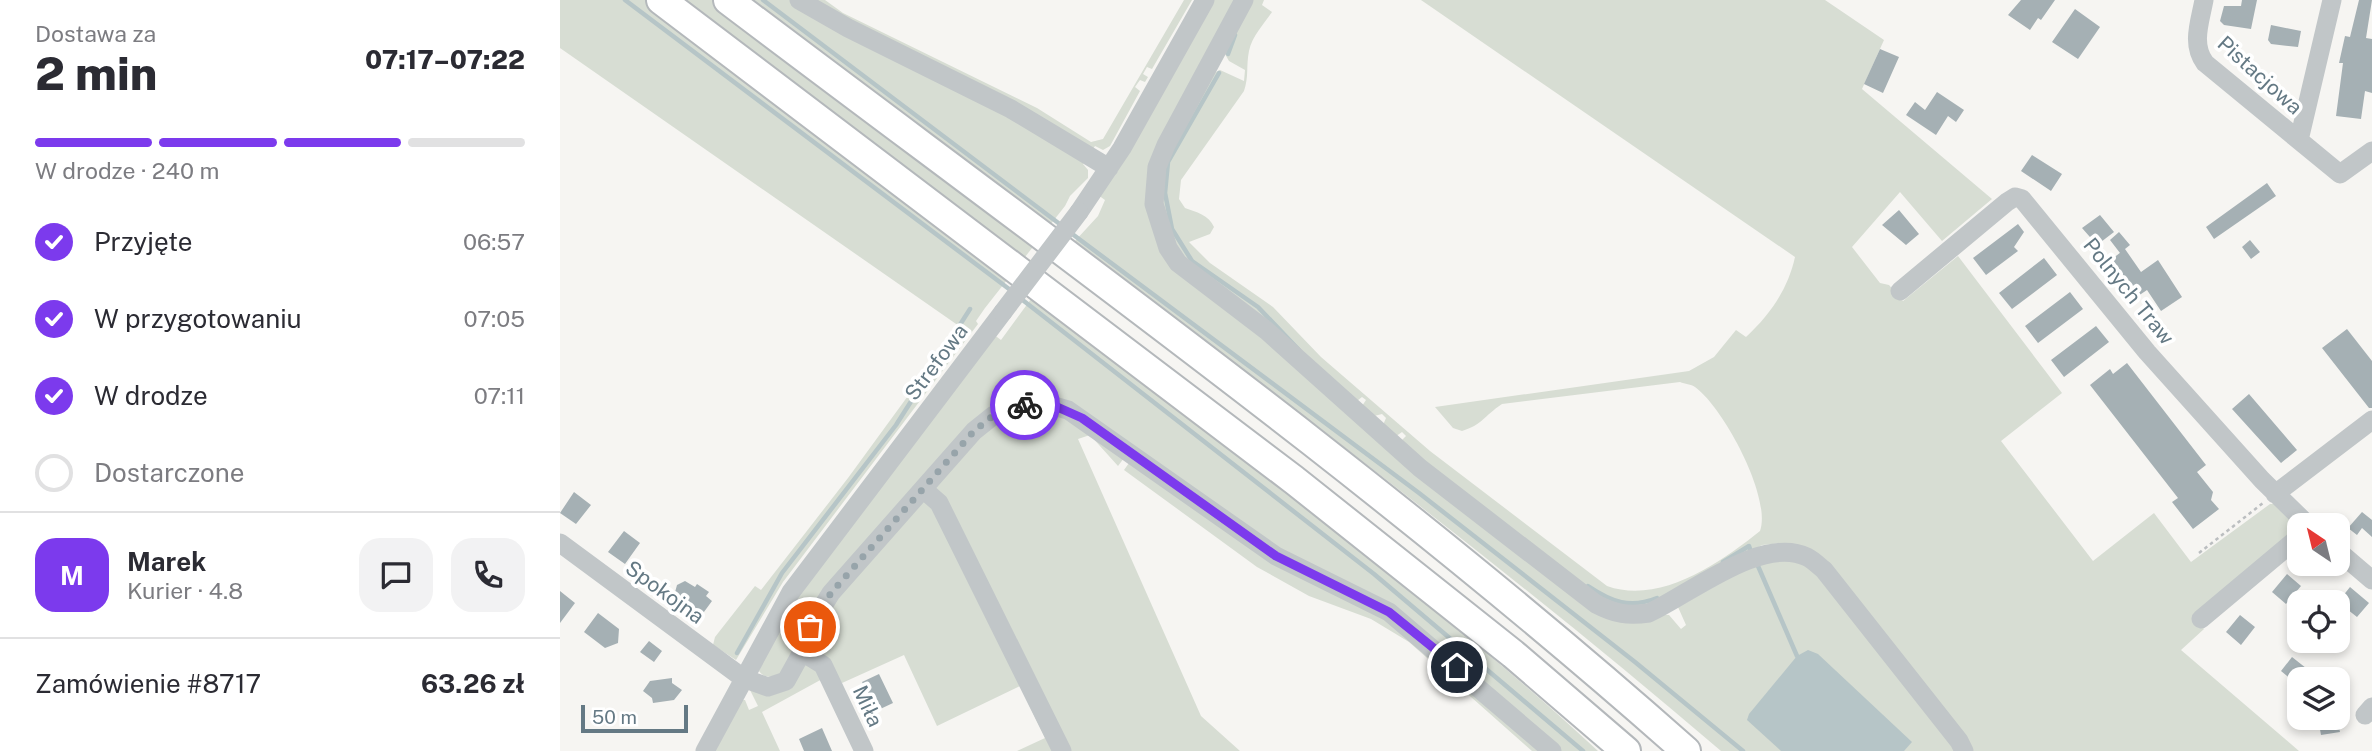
<!DOCTYPE html>
<html lang="pl">
<head>
<meta charset="utf-8">
<style>
	body { margin:0; font-family:"Public Sans",sans-serif; background:#f2f2f3; color:#2b2b33; height:100vh; display:flex; flex-direction:column; font-size:26px; white-space:nowrap }
	* { box-sizing:border-box; margin:0 }
	p { font-size:23px; color:#7c7c81 }
	.icon { flex:none; width:38px; height:38px; fill:none; stroke:currentColor; stroke-width:2; stroke-linecap:round; stroke-linejoin:round }
	.map { position:relative; flex:1; overflow:hidden }
	.panel { display:flex; flex-direction:column; background:#fff; width:560px }
	.panel>* { flex:none }
	.needle { width:46px; rotate:325deg }
	.tools { position:absolute; left:1727px; top:513px; display:grid; gap:14px }
	.tools a { display:grid; place-items:center; width:63px; height:63px; border-radius:14px; background:#fff; box-shadow:0 4px 10px #0003; font-size:35px }
	.scale { position:absolute; left:21px; bottom:18px; width:107px; box-sizing:border-box; padding-left:7px; border:4px solid #647984; border-top:0; font-size:19px; line-height:24px; white-space:nowrap; color:#647984; -webkit-text-stroke:5px #fff; paint-order:stroke }
	.pin { position:absolute; display:grid; place-items:center; width:60px; height:60px; color:#fff; margin:-30px; border:4px solid #fff; border-radius:50%; box-shadow:0 2px 7px #0007 }
	.courier { position:absolute; display:grid; place-items:center; width:70px; height:70px; margin:-35px; border:5px solid #7c3aed; border-radius:50%; background:#fff; color:#222; box-shadow:0 2px 9px #0007 }
	.headline em { font-style:normal; font-weight:800 }
	.headline div { display:flex; flex-direction:column-reverse }
	.headline { display:flex; align-items:center; justify-content:space-between; height:119px; padding:0 35px }
	h1 { font-size:46px; font-weight:800; line-height:52px }
	.bar { display:grid; grid-template-columns:repeat(4,1fr); gap:10px 7px; align-content:center; height:84px; padding:0 35px }
	.bar i { height:9px; border-radius:5px; background:#e1e1e2 }
	.bar .active { background:#7c3aed }
	.bar p { grid-column:span 4 }
	.line { display:flex; align-items:center; gap:18px; padding:0 35px; border-top:2px solid #e1e1e2 }
	.line div { flex:1 }
	.round { display:grid; place-items:center; flex:none; width:74px; height:74px; border-radius:21px; background:#f2f2f3 }
	ol { padding:0 35px; list-style:none }
	li { display:flex; align-items:center; gap:21px; height:77px }
	li p { margin-inline-start:auto }
	li .icon { padding:7px; border-radius:50%; background:#7c3aed; color:#fff; stroke-width:4 }
	li:last-child { color:#7c7c81 }
	li i { width:38px; height:38px; border:4px solid #e1e1e2; border-radius:50% }
	main { display:flex; flex:1; min-height:0 }
	.map>svg:first-child { display:block }
</style>
</head>
<body>
<main>
<section class="panel">
<div class="headline"><div><h1>2 min</h1><p>Dostawa za</p></div><em>07:17–07:22</em></div>
<div class="bar"><i class="active"></i><i class="active"></i><i class="active"></i><i></i><p>W drodze · 240 m</p></div>
<ol>
<li><svg class="icon" aria-label="check" viewBox="0 0 24 24"><path d="M5 12l5 5 9-10"/></svg>Przyjęte<p>06:57</p></li>
<li><svg class="icon" aria-label="check" viewBox="0 0 24 24"><path d="M5 12l5 5 9-10"/></svg>W przygotowaniu<p>07:05</p></li>
<li><svg class="icon" aria-label="check" viewBox="0 0 24 24"><path d="M5 12l5 5 9-10"/></svg>W drodze<p>07:11</p></li>
<li><i></i>Dostarczone</li>
</ol>
<div class="line" style="height:126px"><b class="round" style="background:#7c3aed;color:#fff">M</b><div><b>Marek</b><p>Kurier · 4.8</p></div><a class="round"><svg class="icon" aria-label="chat" viewBox="0 0 24 24"><path d="M4 5h16v11H9l-5 4z"/></svg></a><a class="round"><svg class="icon" aria-label="phone" viewBox="0 0 24 24"><path d="M5 4h4l2 5-3 2q2 4 5 5l2-3 5 2v4C11 20 4 13 5 4z"/></svg></a></div>
<div class="line" style="height:91px"><div>Zamówienie #8717</div><b>63.26 zł</b></div>
</section>
<div class="map">
<svg width="1812" height="751" viewBox="0 0 1812 751">
	<rect width="100%" height="100%" fill="#f6f5f2"/>
	<path fill="#d7ddd3" d="M0 0H265L283 13 477 108 531 142 543 139 624 0H632L592 69 587 67 583 74 588 77 585 82 580 80 575 87 580 91 550 146 543 150 535 146 523 164 528 170V178L510 196 505 206 425 308 416 321 418 324 223 582 176 660 153 645 155 637 195 586 201 590 288 478 399 326 0 48Z
		M652 0H680L599 149 602 245 1035 608 1109 615 1121 629 1126 625 1118 607 1202 559 1246 562 1398 751H1161C953 573 733 408 515 241L538 216 545 200 538 195Z
		M688 0H704L702 5 712 12C704 24 692 36 689 51 686 65 689 77 684 91L621 180 619 199 625 208C636 212 649 215 654 227L650 234 629 242 650 263 713 307 761 357 870 451 1047 586C1100 605 1160 563 1200 531 1212 497 1163 407 1135 387 1131 384 1125 384 1120 382L942 404C924 416 922 425 902 431L893 428 875 407 1129 371 1154 357 1176 330 1186 337C1210 315 1228 289 1235 257L861 0H1265L1324 40 1302 89 1432 199 1382 241 1340 192 1292 247 1320 283 1329 285 1343 301 1398 256 1502 393 1441 441 1533 561 1594 513 1631 562 1710 504H1715L1737 525 1736 532 1634 616 1644 629 1621 650 1739 751H1412L1272 572 1222 543 1202 545 1093 607H1053L861 464 842 440 846 436 842 432 835 437 823 425 826 418 822 414 810 417 802 406 806 400 802 397 797 401 632 270 603 224 601 168 654 73 660 70 684 81 685 70 669 61 665 54Z
		M471 299C661 445 862 588 1038 751H998L903 666 738 563 524 414 444 402 269 590 221 674C212 677 205 679 199 671L219 622 433 334 441 340Z
		M473 409 513 418 563 452 564 458 558 466 530 435 518 439 641 716 680 751H457L485 738 460 686 377 726 344 655 282 683 267 661 251 647C247 615 336 524 359 498H374L371 485C401 451 426 417 473 409Z
		M569 463 809 604 985 751H972L849 642 811 619 749 596 697 567 564 470Z
		M249 663 264 678 202 712 220 751H152L179 700H185L189 710 198 706 190 690Z"/>
	<path fill="#b6c5c7" d="M1248 650 1258 654 1352 742 1344 751H1221L1187 720 1189 714 1237 656Z"/>
	<g fill="none" stroke-linecap="round" stroke-linejoin="round">
		<path stroke="#b6c5c7" stroke-width="4.5" d="M65 0 453 292
			M203 0 501 225
			M668 54 675 35
			M659 73 608 162 605 193 612 229 632 261 698 307 739 350
			M511 233 859 493 1075 662 1183 751
			M460 298 814 574 1023 751
			M1163 562 1189 546 1190 549
			M1198 566 1237 656
			M1028 586C1052 602 1070 609 1097 598
			M177 653 222 573 336 425 410 309"/>
	</g>
	<path fill="#a5b0b4" d="M1461 0H1495L1481 20 1478 18 1470 30 1448 15Z
		M1682 0H1697L1691 29 1664 25 1660 21 1664 6H1681Z
		M1799 0H1812L1806 38 1812 39V93L1805 91 1801 119 1776 116 1783 63H1779L1785 36 1790 37Z
		M1515 9 1540 27 1518 59 1492 42Z
		M1711 25 1741 31 1738 47 1711 44 1708 40Z
		M1320 49 1339 57 1323 93 1304 84Z
		M1377 92 1404 110 1396 122 1388 116 1376 135 1346 115 1355 102 1365 110Z
		M1472 155 1502 174 1491 191 1461 171Z
		M1707 183 1716 196 1654 239 1646 227Z
		M1339 210 1359 234 1346 245 1322 225Z
		M1540 215 1554 232 1537 245 1522 228Z
		M1458 224 1464 232 1454 247 1458 251 1426 275 1413 258Z
		M1559 232 1570 245 1560 253 1550 240Z
		M1690 240 1700 252 1691 259 1682 247Z
		M1565 249 1581 272 1598 260 1622 297 1601 311 1587 290 1578 296 1552 259Z
		M1484 258 1497 275 1452 309 1439 293Z
		M1510 292 1523 309 1478 343 1465 326Z
		M1536 326 1549 342 1504 377 1491 360Z
		M1787 329 1812 361V408H1809L1762 348Z
		M1567 363 1646 465 1637 472 1653 492 1651 500 1659 509 1633 529 1612 502 1618 498 1530 385 1550 369 1553 374Z
		M1689 394 1737 450 1721 463 1672 409Z
		M14 492 31 505 16 524 0 513Z
		M1802 512 1812 520V537L1802 528 1797 535 1788 528Z
		M64 531 80 543 65 564 48 552Z
		M1727 574 1741 586 1726 604 1712 592Z
		M125 581 135 587 137 584 149 592 146 596 152 601 141 616 114 596 117 585Z
		M1790 587 1809 603 1797 617 1778 602Z
		M0 591 15 603 0 623Z
		M38 613 59 629 58 643 45 648 24 632Z
		M1680 615 1695 627 1681 645 1666 632Z
		M89 641 102 651 94 662 80 652Z
		M1732 657 1751 672 1745 679H1740L1739 686 1721 671Z
		M319 674 333 703 316 711 302 682Z
		M112 678V683L122 690 114 700 93 703 92 698 83 691 90 681Z
		M1758 718H1777L1780 732 1761 735Z
		M262 728 272 751H244L239 739Z"/>
	<g fill="none" stroke-linecap="round" stroke-linejoin="round">
		<g stroke="#b4b8bb" stroke-width="32">
			<path id="highway" d="M101 0 734 480 953 654 1066 751
				M168 0C492 245 823 482 1126 751"/>
		</g>
		<path stroke="#bbbec0" stroke-width="2.5" stroke-dasharray="3.5 3.5" stroke-linecap="butt" d="M1639 553 1703 503"/>
		<path stroke="#c1c6c8" stroke-width="19" d="M239 0 288 28 451 109 549 168
			M684 0 606 145 597 167 594 204 608 248 618 263 707 331 860 468 1036 604C1055 614 1068 616 1089 613 1130 594 1202 535 1247 557 1253 560 1259 566 1264 570L1399 741 1404 751
			M1644 0C1640 22 1631 44 1645 63L1780 174 1812 151
			M1739 140 1772 0
			M519 212 562 148 645 0
			M1340 291 1447 202 1455 197 1462 199 1587 352 1702 480 1748 525
			M363 489 379 503 502 751
			M1715 494 1812 420
			M0 543 183 678 208 687 226 681 242 652 250 627 271 593 414 431 434 415 466 405 483 403 508 410 716 556 829 612 992 751
			M1778 551 1812 580
			M1641 619 1740 536
			M242 652 263 665 304 751
			M1805 715 1812 707
			M145 751 231 592 443 312"/>
		<use href="#highway" stroke="#fff" stroke-width="28"/>
		<path stroke="#c1c6c8" stroke-width="19" d="M443 312 519 212"/>
	</g>
	<g fill="none" stroke-linecap="round" stroke-linejoin="round">
		<path stroke="#97a4aa" stroke-width="7" stroke-dasharray="0 12.6" d="M250 627 271 593 414 431 434 415 465 405"/>
		<path stroke="#7c3aed" stroke-width="9" d="M465 405 495 406 522 418 716 556 829 612 897 667"/>
	</g>
	<g text-anchor="middle" dominant-baseline="central" stroke-width="7" stroke-linejoin="round" paint-order="stroke">
		<g font-size="21" fill="#647984" stroke="#fff">
			<text transform="translate(1700 75) rotate(42)">Pistacjowa</text>
			<text transform="translate(1569 291) rotate(51)">Polnych Traw</text>
			<text transform="translate(376 362) rotate(-53)">Strefowa</text>
			<text transform="translate(105 592) rotate(36)">Spokojna</text>
			<text transform="translate(308 706) rotate(65)">Miła</text>
		</g>
	</g>
</svg>
<div class="tools">
<a><svg class="needle" viewBox="-14 -14 28 28"><path d="M0-13l5 13h-10z" fill="#e53935"/><path d="M0 13l5-13h-10z" fill="#7c7c81"/></svg></a>
<a><svg class="icon" aria-label="locate" viewBox="0 0 24 24"><circle cx="12" cy="12" r="6"/><path d="M12 2v4M12 18v4M2 12h4M18 12h4"/></svg></a>
<a><svg class="icon" aria-label="layers" viewBox="0 0 24 24"><path d="M12 4l9 5-9 5-9-5zM3 14l9 5 9-5"/></svg></a>
</div>
<div class="scale">50 m</div>
<div class="pin" style="left:250px;top:627px;background:#ea580c"><svg class="icon" aria-label="bag" viewBox="0 0 24 24"><path d="M5 8h14l-1 12H6zM9 8a3 3 0 0 1 6 0"/></svg></div>
<div class="pin" style="left:897px;top:667px;background:#1f2937"><svg class="icon" aria-label="home" viewBox="0 0 24 24"><path d="M3 11l9-7 9 7M6 9v11h12V9"/></svg></div>
<div class="courier" style="left:465px;top:405px"><svg class="icon" aria-label="bike" viewBox="0 0 24 24"><circle cx="6" cy="16" r="4"/><circle cx="18" cy="16" r="4"/><path d="M6 16l4-8h5l3 8M10 8l3 8H6M13 5h3"/></svg></div>
</div>
</main>
</body>
</html>
